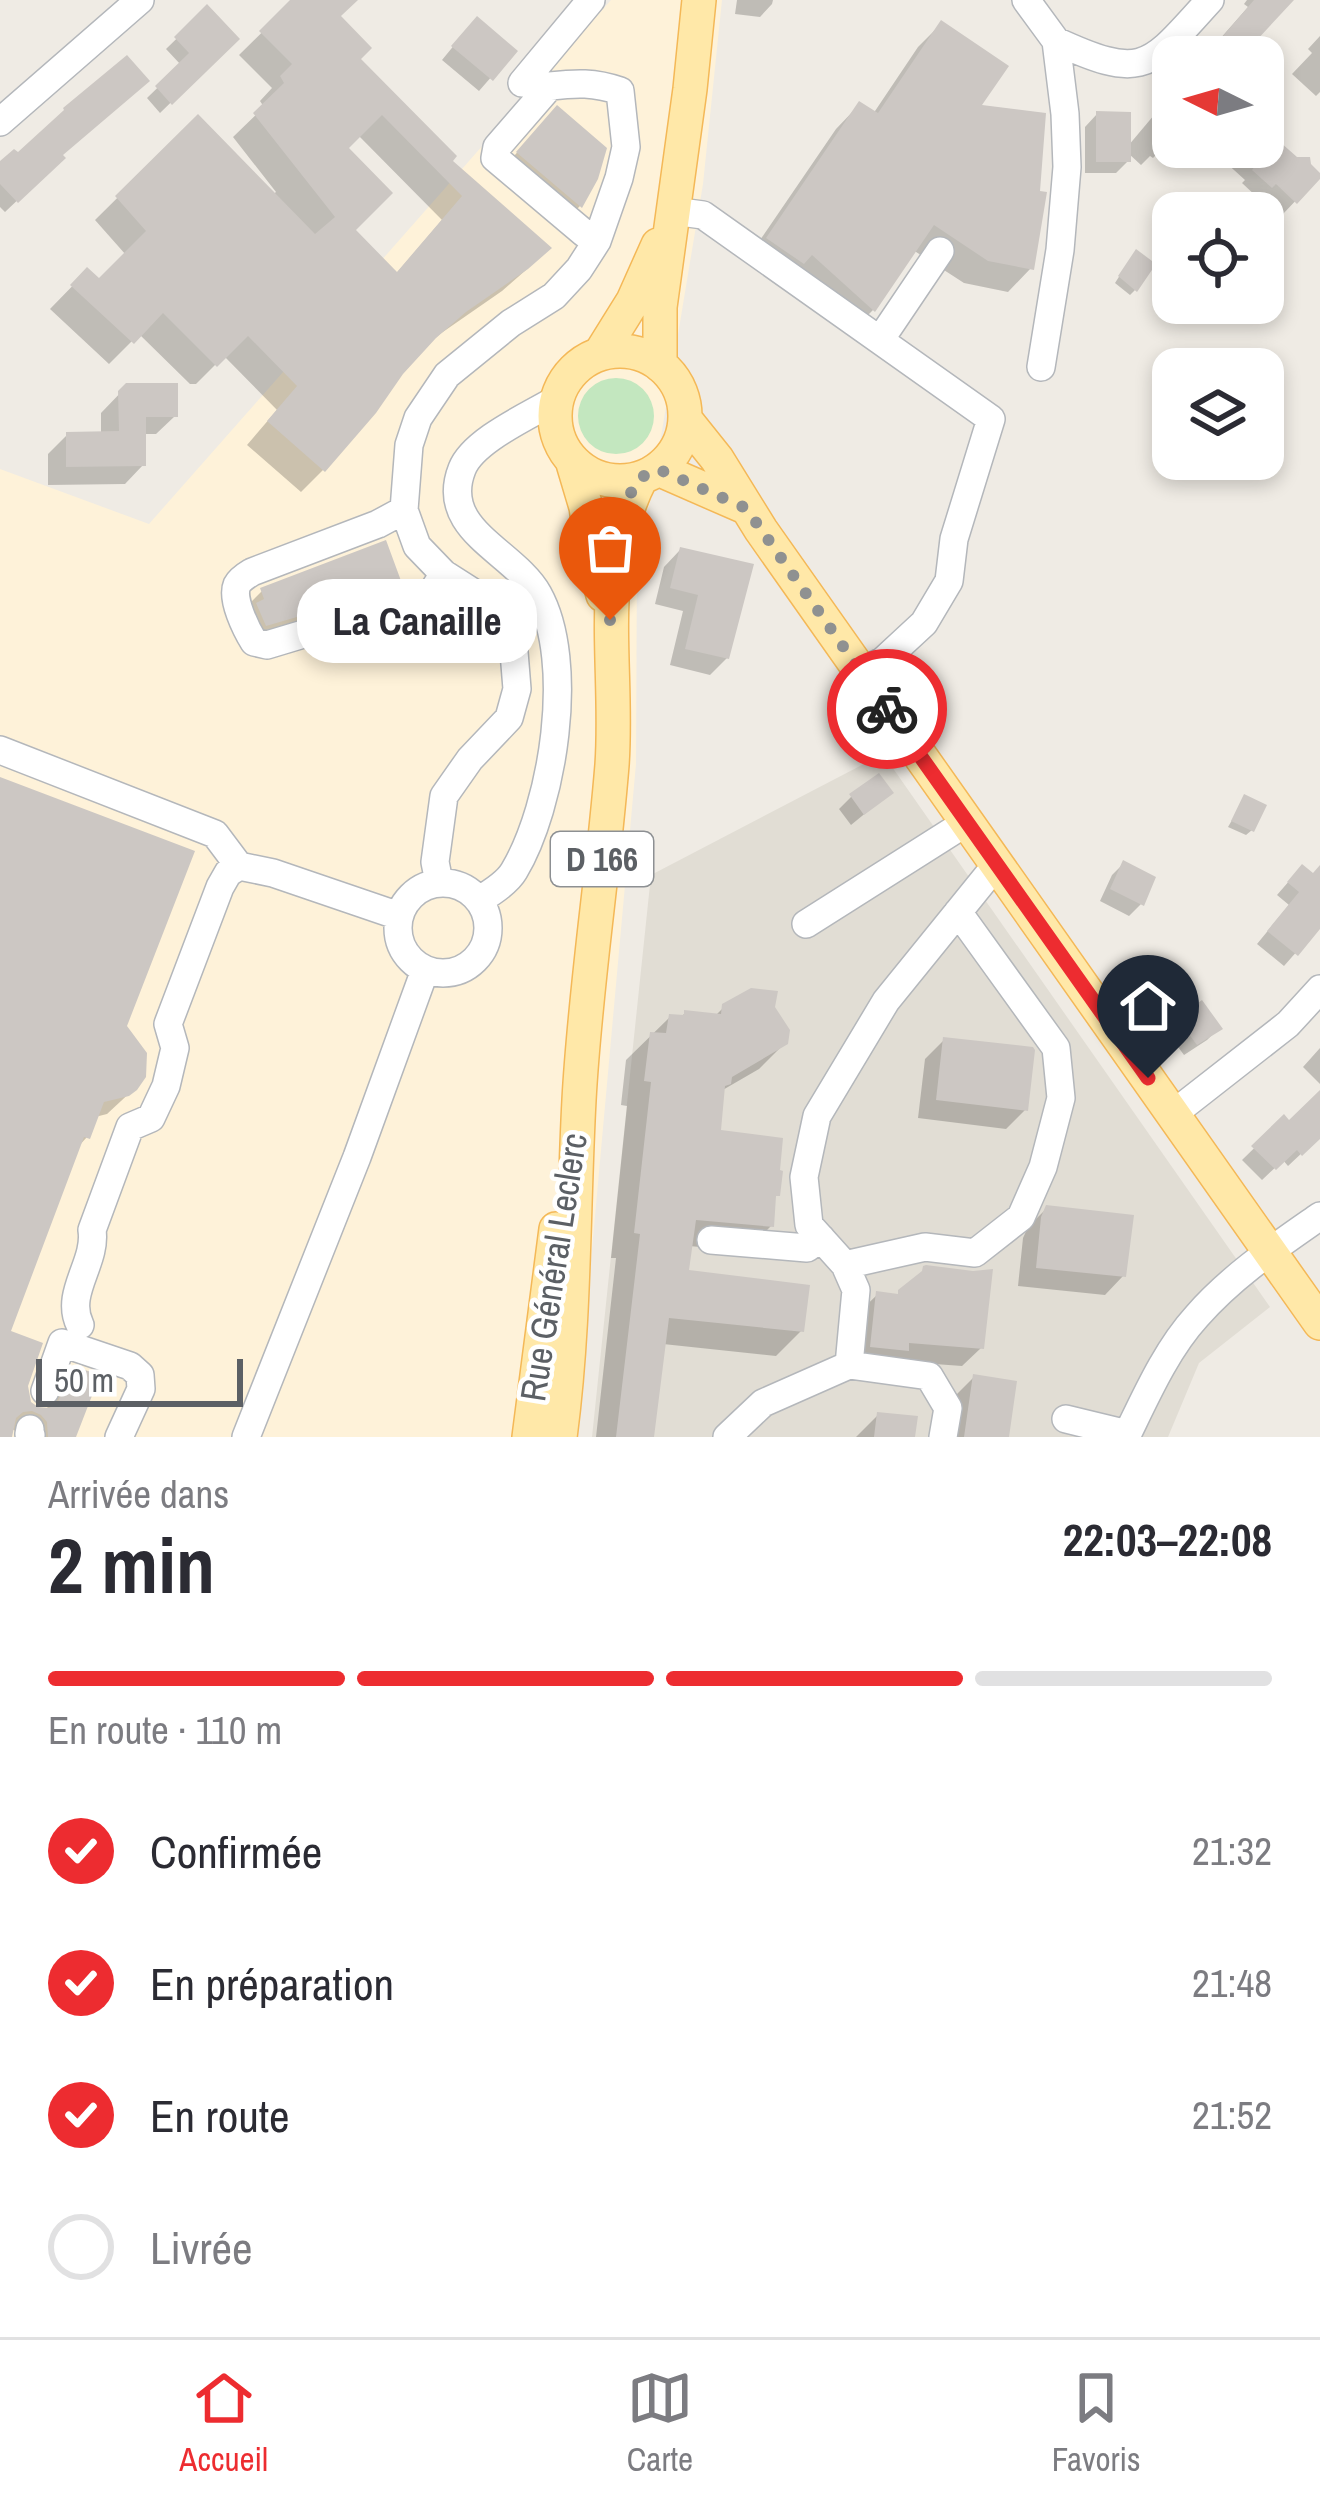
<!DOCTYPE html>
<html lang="fr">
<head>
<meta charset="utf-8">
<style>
	body { margin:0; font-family:"Archivo Narrow",sans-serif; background:#f2f2f3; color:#2b2b33; height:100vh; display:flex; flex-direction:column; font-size:45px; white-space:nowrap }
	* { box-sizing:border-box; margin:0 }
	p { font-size:39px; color:#7c7c81 }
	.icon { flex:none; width:66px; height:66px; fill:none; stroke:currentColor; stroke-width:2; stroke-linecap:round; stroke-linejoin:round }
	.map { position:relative; height:1437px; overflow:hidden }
	.sheet { display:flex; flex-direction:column; background:#fff; flex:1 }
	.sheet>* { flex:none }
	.needle { width:78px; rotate:275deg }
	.controls { position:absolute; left:1152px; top:36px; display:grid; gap:24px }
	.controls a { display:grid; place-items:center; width:132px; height:132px; border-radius:24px; background:#fff; box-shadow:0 6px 18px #0003; font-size:60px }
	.scale { position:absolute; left:36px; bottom:30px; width:207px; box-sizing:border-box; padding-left:12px; border:6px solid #5c6065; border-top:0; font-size:33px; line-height:42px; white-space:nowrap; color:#5c6065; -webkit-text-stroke:9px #fff; paint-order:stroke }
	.pin { position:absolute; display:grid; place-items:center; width:102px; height:102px; color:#fff; margin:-123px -51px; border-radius:50% 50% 50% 0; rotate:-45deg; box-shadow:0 0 12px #0007 }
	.pin .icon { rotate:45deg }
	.courier { position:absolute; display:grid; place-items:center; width:120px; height:120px; margin:-60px; border:9px solid #ed2c30; border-radius:50%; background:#fff; color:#222; box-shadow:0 3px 15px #0007 }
	.bubble { position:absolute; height:84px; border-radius:36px; background:#fff; box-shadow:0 6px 18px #0003; font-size:39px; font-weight:700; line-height:84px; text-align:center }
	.headline em { font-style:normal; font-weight:700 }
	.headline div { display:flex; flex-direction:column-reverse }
	.headline { display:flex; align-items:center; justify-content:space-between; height:204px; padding:0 48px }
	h1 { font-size:78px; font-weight:700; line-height:90px }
	.bar { display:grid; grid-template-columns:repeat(4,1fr); gap:18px 12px; align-content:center; height:144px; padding:0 48px }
	.bar i { height:15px; border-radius:9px; background:#e1e1e2 }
	.bar .active { background:#ed2c30 }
	.bar p { grid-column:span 4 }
	ol { padding:0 48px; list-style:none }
	li { display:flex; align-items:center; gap:36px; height:132px }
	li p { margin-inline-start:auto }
	li .icon { padding:12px; border-radius:50%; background:#ed2c30; color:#fff; stroke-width:4 }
	li:last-child { color:#7c7c81 }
	li i { width:66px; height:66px; border:6px solid #e1e1e2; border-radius:50% }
	.menu { display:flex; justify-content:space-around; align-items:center; height:168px; border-top:3px solid #e1e1e2; background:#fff; font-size:33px; color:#7c7c81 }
	.menu a { display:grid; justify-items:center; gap:6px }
	.menu .active { color:#ed2c30 }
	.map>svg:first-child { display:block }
</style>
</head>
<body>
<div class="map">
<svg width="1320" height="1437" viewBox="0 0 1320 1437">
	<rect width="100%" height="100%" fill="#efebe4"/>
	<path fill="#fef2d9" d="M611 0H722L703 184 650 503 637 550 636 764 575 1437H0V469L149 524Z"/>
	<path fill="#e1ddd4" d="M883 754 1270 1307 1199 1363 1168 1437H592L651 875Z"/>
	<path fill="#c3e7bf" d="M578 416a38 38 0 1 1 76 0a38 38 0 1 1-76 0Z"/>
	<path fill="#0003" fill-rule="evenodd" d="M295 0H353L336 16 357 59 449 161 526 270 502 291 440 334 420 351 323 470 301 492 247 445 277 410 224 356 196 384H190L139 334 109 364 50 309 87 271 99 282 126 255 95 220 198 118 272 195 276 192 233 137 264 107 260 101 272 88 239 55ZM358 135 442 220 395 275 352 230 345 148Z
		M737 0H773L772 4 760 17 735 14Z
		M1247 0H1286L1237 57H1197L1216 38 1219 40 1248 7 1244 4Z
		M207 9 236 39 160 113 147 98 181 65 166 49Z
		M941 24 977 108 1031 268 1008 292 964 283 913 250 873 310 850 333 787 277 778 286 745 262 836 129 859 105 873 114 918 47Z
		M465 32 514 51 479 91 442 60Z
		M1320 36V92L1316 96 1292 74 1312 53 1308 49Z
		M1173 84V138L1153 158 1150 156 1141 165 1128 153V161L1116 173H1085V127L1097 114 1128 146 1165 102 1161 99Z
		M540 126 595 178 580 206 563 223 501 171Z
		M1263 126 1270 132H1276V143L1319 176 1283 214 1262 194 1258 198 1242 183 1245 180 1223 160 1234 147H1263Z
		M60 156 62 158 5 212 0 207V167Z
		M1131 258 1135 290 1130 295 1115 283Z
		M127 386 175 416 156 434H143V465L125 484 48 485V454L67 435H101V413Z
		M680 550 727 658 710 675 670 665 683 611 655 604 664 567Z
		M401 588 382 607 247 643 243 610 262 591Z
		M0 780 124 1027 135 1088 107 1114 95 1117 87 1137 78 1147 8 1332 28 1403 46 1411 55 1388 74 1369 73 1437H25L12 1429 10 1437H0Z
		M890 793 851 825 839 809 851 797Z
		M1245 798 1252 830 1246 835 1228 827Z
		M1124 863 1141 904 1129 916 1100 901 1112 875Z
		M1290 880 1320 883V925L1284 966 1257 944 1289 905 1277 895Z
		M1136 978 1147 991 1131 1014 1120 1000Z
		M724 1007H772L785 1043 759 1069 721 1091 718 1133 771 1226 746 1251 689 1246 685 1272 801 1331 776 1356 663 1344 651 1437H596L616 1258H611L627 1106 621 1105 626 1060 670 1017 680 1018 685 1013 715 1016Z
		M1179 1020 1219 1028 1207 1040 1184 1055 1167 1032Z
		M944 1040 1025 1110 1006 1129 918 1118 925 1059Z
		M1320 1048V1084L1303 1067Z
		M1320 1094V1136L1288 1166 1283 1160 1262 1180 1242 1160 1284 1119 1289 1124Z
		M1047 1208 1123 1276 1105 1295 1018 1286 1023 1238 1028 1227Z
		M877 1295 895 1297 981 1348 962 1366 894 1361 853 1365 858 1313Z
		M974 1377 1006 1437H944L949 1402Z
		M878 1415 912 1437H856Z"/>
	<path fill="#ccc7c3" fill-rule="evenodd" d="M290 0H358L341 16 372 48 361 59 457 156 453 161 552 248 528 269 466 312 436 338 403 374 376 413 325 472 267 421 297 386 248 336 217 367 163 313 134 344 70 285 87 267 99 278 146 231 115 196 198 114 315 234 335 217 253 113 284 83 280 76 292 64 259 31ZM382 115 462 196 397 272 356 230 393 193 349 148Z
		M1254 0H1294L1241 57H1205Z
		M207 4 240 39 172 105 155 86 189 53 174 37Z
		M477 16 518 51 493 81 451 46Z
		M941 20 1009 66 982 105 1046 113 1040 191 1047 192 1034 270 988 261 934 225 875 312 812 255 804 264 766 238 859 101 878 113Z
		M127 55 150 81 63 155 66 158 18 203 0 184V161L14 149 18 152 64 110 63 108Z
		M557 105 607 148 598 179 582 208 516 152Z
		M1096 111 1131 112V162H1096Z
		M1263 127 1297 157H1310L1311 164 1320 173V179L1297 204 1276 184 1272 188 1252 170 1255 166 1234 147H1263Z
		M1136 249 1156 264 1137 292 1118 276Z
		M126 383H178V417H146V466L66 467V432L119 431 118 391Z
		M386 540 404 589 364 604 345 603 266 626 256 603 264 599 260 588Z
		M680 547 754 564 729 659 685 649 698 595 670 588Z
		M879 773 894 793 864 815 849 794Z
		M0 777 195 851 127 1026 147 1053 146 1077 137 1090 129 1096 104 1102 90 1139 84 1137 11 1331 43 1343 28 1386 31 1402 38 1407 49 1408 57 1404 73 1366 100 1375 76 1437H48L47 1422 41 1415 32 1411 23 1412 16 1418 12 1437H0Z
		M1244 794 1267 805 1254 832 1231 821Z
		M1123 860 1156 877 1144 906 1110 889Z
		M1302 864 1313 873 1320 865V929L1298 956 1267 931 1299 892 1287 882Z
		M751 988 778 991 775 1007 790 1030 788 1044 732 1077 731 1084 725 1086 721 1130 783 1138 780 1170 783 1171 780 1196H776L774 1227 696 1220 689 1270 810 1285 804 1332 669 1318 654 1437H616L640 1234 634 1233 651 1082 644 1081 650 1032 666 1033 669 1014 684 1015V1010L721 1014 722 1004Z
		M1202 1000 1223 1029 1197 1045 1177 1018Z
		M943 1037 1033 1047 1035 1050 1028 1111 936 1100Z
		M1320 1090V1139L1302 1156 1297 1150 1276 1170 1251 1146 1284 1114 1289 1120Z
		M1046 1205 1134 1215 1126 1277 1036 1268 1041 1217Z
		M926 1265 973 1271 993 1269 984 1349 909 1343V1351L870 1347 876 1291 898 1294V1290L922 1271 923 1266Z
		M973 1374 1017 1381 1009 1437H964Z
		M877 1412 918 1416 915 1437H874Z"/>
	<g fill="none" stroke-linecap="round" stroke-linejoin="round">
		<g stroke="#b4b7bb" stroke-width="30">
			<path id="minor" d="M1026 0 1056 41 1065 114 1067 167 1060 250 1041 367
				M1056 41C1145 82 1149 67 1210 0
				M522 83 591 0
				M0 122 140 0
				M673 211 703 215 991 419 954 539 949 581 924 623 883 661 861 672
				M880 340 940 251
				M404 510 378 524 252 572C247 575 240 579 237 585 231 599 246 629 254 642L267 645 350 620 367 623 423 606 444 574
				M0 750 215 834 239 866 273 873 399 916
				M439 882 435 862 444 796 470 759 509 718 517 689 514 652 505 625 491 604 444 574 417 546 404 510 409 445 418 418 447 375 511 323 554 296 579 269 597 241 619 178 626 147 620 91C594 82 576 83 550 86L497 147 495 158 584 233 597 241
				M398 928a45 45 0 1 1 90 0a45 45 0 1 1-90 0Z
				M479 900C491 893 507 883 514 871 553 806 576 662 538 594 514 551 438 530 462 469 473 440 531 415 557 399
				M806 924 967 822
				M1173 1114 1288 1024 1320 989
				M711 1240 807 1248 821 1238
				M845 1265 925 1247 975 1253 1021 1217 1043 1167 1061 1098 1056 1048 958 912
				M80 1325C64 1293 97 1263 92 1230L130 1127 151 1118 166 1086 175 1048 168 1024 220 887 228 873 239 866
				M45 1391 62 1343 130 1366 140 1375 141 1389 119 1437
				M1066 1419 1128 1434
				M30 1429 29 1434 31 1435
				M246 1437 357 1157 425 970
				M727 1437 763 1403 849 1365
				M943 1437 948 1408 929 1376 849 1365 856 1290 845 1265 809 1225 804 1177 817 1116 886 1001 997 864
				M1126 1437C1146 1396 1166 1350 1197 1316 1232 1276 1277 1246 1320 1216"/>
		</g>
		<g stroke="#f4b857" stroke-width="36">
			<path id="major" d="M555 416a65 65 0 1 1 130 0a65 65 0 1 1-130 0Z
				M600 354 633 301 658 245
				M660 365V307L690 89 699 0
				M685 419 717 459 761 530 1320 1323
				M572 460 586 507 594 562 603 595
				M658 469 745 507
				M529 1437 556 1229
				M560 1437C575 1325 573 1213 579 1100 585 988 603 877 612 765 619 668 594 569 641 478"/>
		</g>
		<use href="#minor" stroke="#fff" stroke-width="27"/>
		<use href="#major" stroke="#ffe8a8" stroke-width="33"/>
	</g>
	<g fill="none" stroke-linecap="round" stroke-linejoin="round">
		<path stroke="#8f9191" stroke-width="12" stroke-dasharray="0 21.6" d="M610 620C612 587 618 502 640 478 642 477 656 470 658 469L746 508 887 709"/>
		<path stroke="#ed2c30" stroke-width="15" d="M887 709 1148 1078"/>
	</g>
	<g text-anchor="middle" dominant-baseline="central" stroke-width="9" stroke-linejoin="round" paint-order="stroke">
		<rect fill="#fff" stroke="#8d9093" stroke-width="3" x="551" y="832" width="102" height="54" rx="9"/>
		<g font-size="33" font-weight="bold" fill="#5c6065">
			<text x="602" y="859">D 166</text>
		</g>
		<g font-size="36" fill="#5c6065" stroke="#fff">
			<text transform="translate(553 1267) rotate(-81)">Rue Général Leclerc</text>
		</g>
	</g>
</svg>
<div class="controls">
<a><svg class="needle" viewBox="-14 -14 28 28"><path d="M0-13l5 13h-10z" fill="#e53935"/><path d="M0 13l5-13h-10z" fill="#7c7c81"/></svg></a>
<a><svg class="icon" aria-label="locate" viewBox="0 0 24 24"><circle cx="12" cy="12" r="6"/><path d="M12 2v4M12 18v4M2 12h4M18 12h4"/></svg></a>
<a><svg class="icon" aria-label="layers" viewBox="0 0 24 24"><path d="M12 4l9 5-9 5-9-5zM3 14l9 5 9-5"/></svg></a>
</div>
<div class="scale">50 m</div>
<div class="pin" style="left:610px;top:620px;background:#ea580c"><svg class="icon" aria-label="bag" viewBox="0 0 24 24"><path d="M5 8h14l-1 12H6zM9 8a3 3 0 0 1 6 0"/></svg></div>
<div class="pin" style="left:1148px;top:1078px;background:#1f2937"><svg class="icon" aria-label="home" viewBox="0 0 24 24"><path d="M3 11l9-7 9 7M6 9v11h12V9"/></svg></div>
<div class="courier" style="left:887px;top:709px"><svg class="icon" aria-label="bike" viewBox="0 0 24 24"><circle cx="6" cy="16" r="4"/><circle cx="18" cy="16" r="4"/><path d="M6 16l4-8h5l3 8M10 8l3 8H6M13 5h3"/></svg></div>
<div class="bubble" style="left:297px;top:579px;width:240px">La Canaille</div>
</div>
<section class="sheet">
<div class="headline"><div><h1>2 min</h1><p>Arrivée dans</p></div><em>22:03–22:08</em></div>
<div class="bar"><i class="active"></i><i class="active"></i><i class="active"></i><i></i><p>En route · 110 m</p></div>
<ol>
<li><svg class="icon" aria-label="check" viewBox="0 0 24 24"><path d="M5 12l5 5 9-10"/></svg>Confirmée<p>21:32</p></li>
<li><svg class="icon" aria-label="check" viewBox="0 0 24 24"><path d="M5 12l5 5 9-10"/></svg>En préparation<p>21:48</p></li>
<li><svg class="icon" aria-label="check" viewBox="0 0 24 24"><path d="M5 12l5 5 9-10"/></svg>En route<p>21:52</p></li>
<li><i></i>Livrée</li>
</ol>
</section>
<nav class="menu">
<a class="active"><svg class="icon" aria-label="home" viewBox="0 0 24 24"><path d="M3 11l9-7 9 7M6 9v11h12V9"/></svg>Accueil</a>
<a><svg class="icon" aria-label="map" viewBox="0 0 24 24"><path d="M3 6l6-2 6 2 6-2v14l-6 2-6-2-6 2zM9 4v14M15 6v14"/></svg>Carte</a>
<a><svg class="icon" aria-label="saved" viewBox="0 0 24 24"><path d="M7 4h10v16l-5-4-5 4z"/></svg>Favoris</a>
</nav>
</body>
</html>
